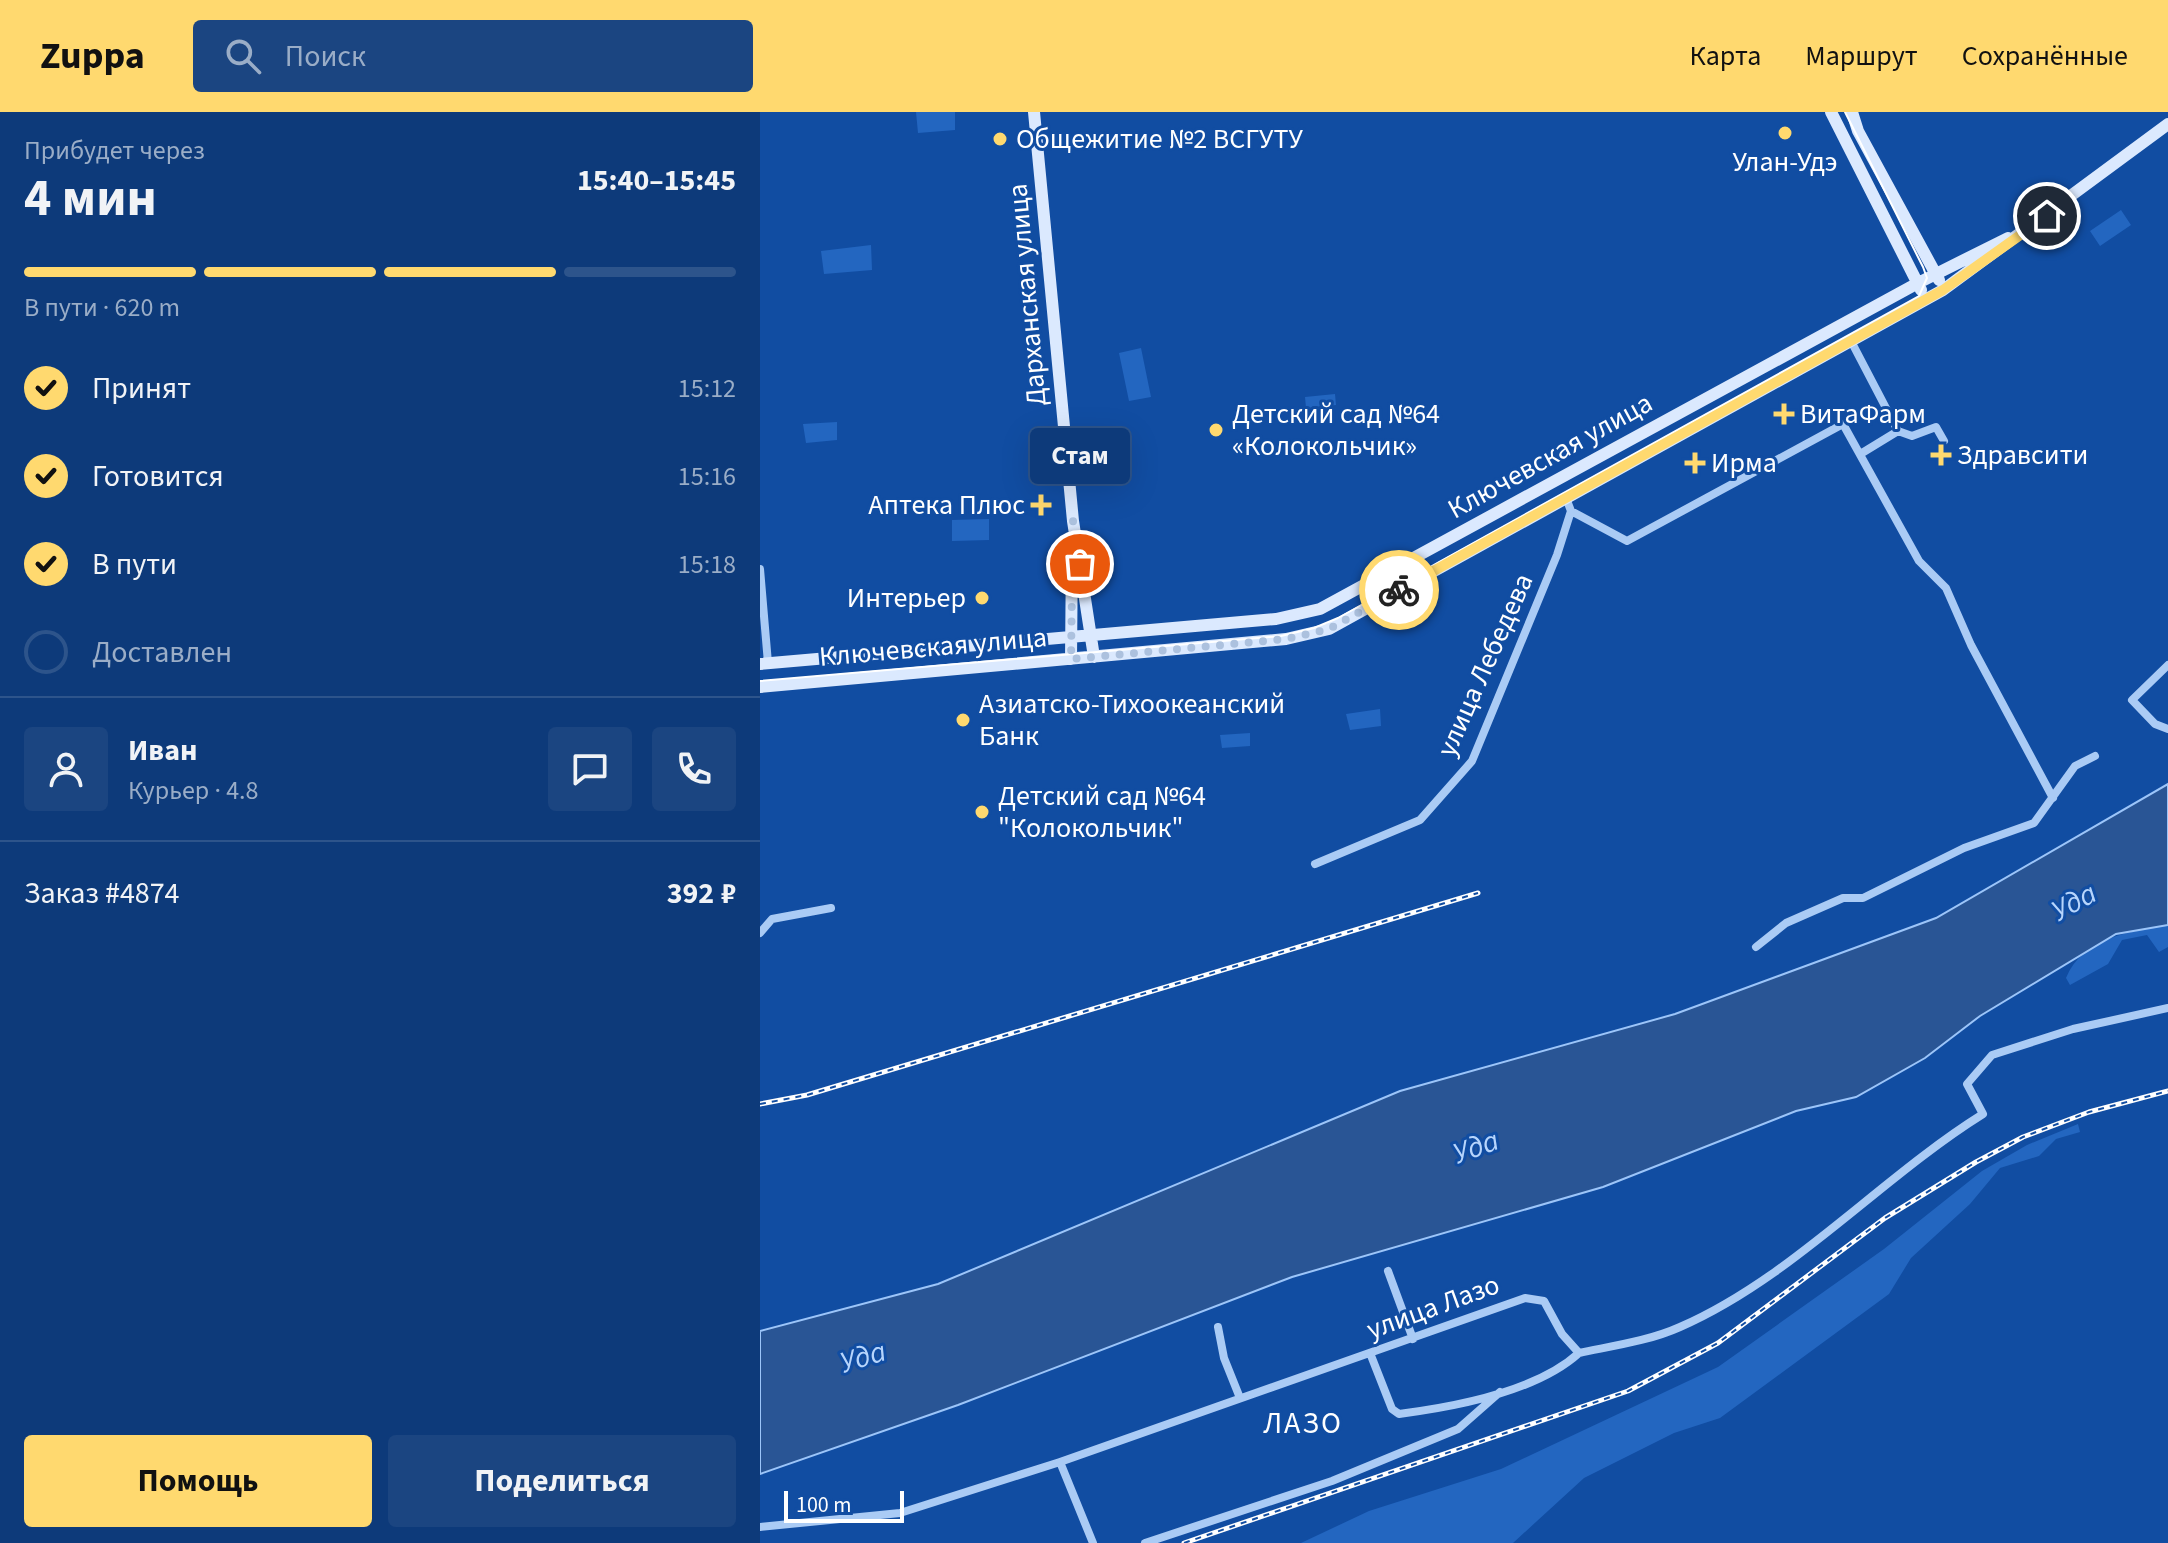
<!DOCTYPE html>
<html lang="ru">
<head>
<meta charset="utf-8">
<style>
	body { margin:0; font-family:"Source Sans 3",sans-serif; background:#1b4581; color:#f1f3f6; height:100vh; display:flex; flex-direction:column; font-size:30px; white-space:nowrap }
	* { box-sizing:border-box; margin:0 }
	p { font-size:26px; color:#9aadc7 }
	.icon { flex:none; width:44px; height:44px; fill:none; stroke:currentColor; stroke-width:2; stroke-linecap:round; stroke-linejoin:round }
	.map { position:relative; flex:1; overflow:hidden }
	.details { display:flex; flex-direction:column; background:#0d3a7a; width:760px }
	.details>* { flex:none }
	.scale { position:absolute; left:24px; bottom:20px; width:120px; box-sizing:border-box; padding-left:8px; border:4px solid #fff; border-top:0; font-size:22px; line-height:28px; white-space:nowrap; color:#fff; -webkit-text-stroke:6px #114da2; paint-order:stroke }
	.pin { position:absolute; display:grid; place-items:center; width:68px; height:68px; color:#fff; margin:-34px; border:4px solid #fff; border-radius:50%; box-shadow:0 2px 8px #0007 }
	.courier { position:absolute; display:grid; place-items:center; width:80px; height:80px; margin:-40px; border:6px solid #ffd96f; border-radius:50%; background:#fff; color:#222; box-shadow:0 2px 10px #0007 }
	.bubble { position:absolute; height:56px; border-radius:8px; background:#0d3a7a; box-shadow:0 8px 32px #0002,0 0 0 2px #2d548b; font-size:26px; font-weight:700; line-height:56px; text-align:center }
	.head em { font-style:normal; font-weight:700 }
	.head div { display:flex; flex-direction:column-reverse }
	.head { display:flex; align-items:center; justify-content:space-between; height:136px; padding:0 24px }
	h1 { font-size:52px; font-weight:700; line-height:60px }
	.bar { display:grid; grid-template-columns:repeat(4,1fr); gap:12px 8px; align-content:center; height:96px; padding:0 24px }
	.bar i { height:10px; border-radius:6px; background:#2d548b }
	.bar .current { background:#ffd96f }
	.bar p { grid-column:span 4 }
	.line { display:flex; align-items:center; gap:20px; padding:0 24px; border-top:2px solid #2d548b }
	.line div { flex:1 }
	.round { display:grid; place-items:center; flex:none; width:84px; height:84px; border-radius:8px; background:#1b4581 }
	ol { padding:0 24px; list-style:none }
	li { display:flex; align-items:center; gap:24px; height:88px }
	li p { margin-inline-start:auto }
	li .icon { padding:8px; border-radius:50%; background:#ffd96f; color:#111; stroke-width:4 }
	li:last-child { color:#9aadc7 }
	li i { width:44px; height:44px; border:4px solid #2d548b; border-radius:50% }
	.button { display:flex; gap:16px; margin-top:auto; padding:16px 24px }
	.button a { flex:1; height:92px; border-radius:8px; background:#ffd96f; color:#111; font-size:32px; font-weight:700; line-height:92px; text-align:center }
	.button a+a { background:#1b4581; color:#f1f3f6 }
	header { display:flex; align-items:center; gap:48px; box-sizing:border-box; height:112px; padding:0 40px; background:#ffd96f; color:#111 }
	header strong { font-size:38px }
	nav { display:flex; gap:44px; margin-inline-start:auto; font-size:28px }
	.search { width:560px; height:72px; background:#1b4581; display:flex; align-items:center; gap:20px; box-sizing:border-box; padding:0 28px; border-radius:8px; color:#9aadc7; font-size:30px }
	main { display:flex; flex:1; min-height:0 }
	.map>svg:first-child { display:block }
</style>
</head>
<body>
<header>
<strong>Zuppa</strong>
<div class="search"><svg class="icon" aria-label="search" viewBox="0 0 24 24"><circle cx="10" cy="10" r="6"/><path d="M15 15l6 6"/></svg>Поиск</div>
<nav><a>Карта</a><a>Маршрут</a><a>Сохранённые</a></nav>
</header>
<main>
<section class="details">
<div class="head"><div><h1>4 мин</h1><p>Прибудет через</p></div><em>15:40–15:45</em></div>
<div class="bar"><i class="current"></i><i class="current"></i><i class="current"></i><i></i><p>В пути · 620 m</p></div>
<ol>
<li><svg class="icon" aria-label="check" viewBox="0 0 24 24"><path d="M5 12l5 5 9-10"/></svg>Принят<p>15:12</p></li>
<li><svg class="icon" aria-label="check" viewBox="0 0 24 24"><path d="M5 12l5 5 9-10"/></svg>Готовится<p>15:16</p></li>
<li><svg class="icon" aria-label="check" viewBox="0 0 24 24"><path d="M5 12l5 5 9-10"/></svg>В пути<p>15:18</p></li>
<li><i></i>Доставлен</li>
</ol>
<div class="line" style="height:144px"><a class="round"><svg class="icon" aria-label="person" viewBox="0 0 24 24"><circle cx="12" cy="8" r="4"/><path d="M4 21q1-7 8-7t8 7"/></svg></a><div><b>Иван</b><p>Курьер · 4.8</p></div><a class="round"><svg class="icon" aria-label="chat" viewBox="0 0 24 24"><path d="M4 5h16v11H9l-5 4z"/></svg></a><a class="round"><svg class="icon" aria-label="phone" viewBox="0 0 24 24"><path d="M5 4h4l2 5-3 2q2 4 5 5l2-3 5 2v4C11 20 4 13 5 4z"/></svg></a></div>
<div class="line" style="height:104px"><div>Заказ #4874</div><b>392 ₽</b></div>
<div class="button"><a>Помощь</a><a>Поделиться</a></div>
</section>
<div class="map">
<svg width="1408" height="1431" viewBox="0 0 1408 1431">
	<rect width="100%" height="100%" fill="#114da2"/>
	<path fill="#2366c0" d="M156 0H195V18L158 21Z
		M1361 98 1371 113 1340 134 1330 119Z
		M111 133 112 158 64 162 61 139Z
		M381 236 391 285 369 289 359 241Z
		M575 282 576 293 546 296 545 285Z
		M77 310V328L46 331 43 312Z
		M229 407V428L192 429V408Z
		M620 597 621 614 590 618 586 602Z
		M490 621V634L462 636 460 623Z
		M1408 813V835L1399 840 1387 823 1362 828 1348 852 1310 873 1306 866C1323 825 1369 820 1408 813Z
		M1318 1012 1320 1020 1296 1027 1279 1044 1240 1056 1210 1092 1151 1146 1129 1182 960 1306 914 1321 824 1366 753 1431H541L609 1399 741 1357 958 1255 1124 1137 1222 1059 1267 1033Z"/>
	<path fill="#295595" stroke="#9cc5f9" stroke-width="2" d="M1408 672V813L1356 822 1220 904 1165 946 1096 985 1036 999 843 1075 532 1165 198 1293 0 1362V1219L178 1172 640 979 915 902 1176 806Z"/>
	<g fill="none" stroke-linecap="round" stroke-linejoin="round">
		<path stroke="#aacbf5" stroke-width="8" d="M1091 229 1138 319 1152 324 1176 315 1184 329
			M1102 341 1138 319
			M811 399 867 429 1083 312 1159 449 1186 476 1211 533 1293 686
			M0 457 8 551
			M1408 553 1372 588 1395 612 1408 617
			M555 752 660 708 712 649 797 443 811 399 806 386
			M0 821 12 807 71 796
			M996 835 1026 811 1083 786H1103L1204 736 1274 711 1315 654 1335 644
			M628 1159 653 1227
			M458 1215 464 1246 480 1286
			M610 1241 632 1297 639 1302C694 1295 777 1279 819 1241
			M819 1241C852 1234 889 1229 920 1215 1032 1166 1119 1067 1223 1002L1207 972 1232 943 1313 917 1408 896
			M300 1350 333 1431
			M0 1415 140 1401 300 1350 765 1186 784 1189 802 1222 819 1241
			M385 1431 572 1369 698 1317 740 1280"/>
		<path stroke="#dbe9fe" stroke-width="12" d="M274 0 313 409 334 545
			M1071 0 1161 178
			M1092 0 1098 19 1179 168
			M311 547 312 436
			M0 552 516 507 560 497 1158 171 1248 126
			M0 575 526 527 569 517 1183 178 1408 12"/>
		<path stroke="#fff" stroke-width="2" d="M0 569 521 524 554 516 578 506 1159 184 1167 166 1163 155 1085 0"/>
		<g stroke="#fff" stroke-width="5">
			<path id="rail" d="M0 992 47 983 718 781
				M424 1431 868 1279 958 1231 1125 1106 1216 1050 1263 1025 1329 1000 1408 979"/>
		</g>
		<use href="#rail" stroke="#114da2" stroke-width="2" stroke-dasharray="6" stroke-linecap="butt"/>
	</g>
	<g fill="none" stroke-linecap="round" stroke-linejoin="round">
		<path stroke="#acc1de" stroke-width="8" stroke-dasharray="0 14.4" d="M320 452 313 409 311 547 526 527 569 517 639 478"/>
		<path stroke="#ffd96f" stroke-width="10" d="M639 478 1183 178 1287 104"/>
	</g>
	<g fill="#ffd96f" stroke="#114da2" stroke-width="3">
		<circle cx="1025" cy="21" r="8"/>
		<circle cx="240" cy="27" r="8"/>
		<path d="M1020 290h8v8h8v8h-8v8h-8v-8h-8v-8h8z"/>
		<circle cx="456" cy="318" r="8"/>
		<path d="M1177 331h8v8h8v8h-8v8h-8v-8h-8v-8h8z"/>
		<path d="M931 339h8v8h8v8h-8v8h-8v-8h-8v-8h8z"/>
		<path d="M277 381h8v8h8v8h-8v8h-8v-8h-8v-8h8z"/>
		<circle cx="222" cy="486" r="8"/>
		<circle cx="203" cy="608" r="8"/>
		<circle cx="222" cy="700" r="8"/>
	</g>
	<g text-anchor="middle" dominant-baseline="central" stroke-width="6" stroke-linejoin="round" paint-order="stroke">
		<g font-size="28" fill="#fff" stroke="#114da2" text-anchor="start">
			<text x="256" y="27">Общежитие №2 ВСГУТУ</text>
			<text x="1025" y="50" text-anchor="middle">Улан-Удэ</text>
			<text x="472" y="302">Детский сад №64<tspan x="472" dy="32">«Колокольчик»</tspan></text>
			<text x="1040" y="302">ВитаФарм</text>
			<text x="1197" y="343">Здравсити</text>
			<text x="951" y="351">Ирма</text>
			<text x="265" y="393" text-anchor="end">Аптека Плюс</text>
			<text x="206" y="486" text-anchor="end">Интерьер</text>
			<text x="219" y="592">Азиатско-Тихоокеанский<tspan x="219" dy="32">Банк</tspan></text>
			<text x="238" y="684">Детский сад №64<tspan x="238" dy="32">"Колокольчик"</tspan></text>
		</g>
		<g font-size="28" fill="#fff" stroke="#114da2">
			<text transform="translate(267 183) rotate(-95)">Дарханская улица</text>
			<text transform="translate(790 344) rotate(-29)">Ключевская улица</text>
			<text transform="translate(173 535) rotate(-5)">Ключевская улица</text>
			<text transform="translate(725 553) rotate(-66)">улица Лебедева</text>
			<text transform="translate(673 1195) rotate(-20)">улица Лазо</text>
		</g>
		<g font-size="30" font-style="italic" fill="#b7d5fc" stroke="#114da2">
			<text transform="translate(1314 790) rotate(-29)">Уда</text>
			<text transform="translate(716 1035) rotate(-20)">Уда</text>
			<text transform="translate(103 1245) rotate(-17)">Уда</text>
		</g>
		<g font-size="30" letter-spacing="2" fill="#fff" stroke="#114da2">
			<text x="543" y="1311">ЛАЗО</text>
		</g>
	</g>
</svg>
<div class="scale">100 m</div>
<div class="pin" style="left:320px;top:452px;background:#ea580c"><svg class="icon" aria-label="bag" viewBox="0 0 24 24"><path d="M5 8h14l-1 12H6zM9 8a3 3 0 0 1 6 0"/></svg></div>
<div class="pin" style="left:1287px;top:104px;background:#1f2937"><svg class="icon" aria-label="home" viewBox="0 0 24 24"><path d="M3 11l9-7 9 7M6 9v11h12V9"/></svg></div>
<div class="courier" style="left:639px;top:478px"><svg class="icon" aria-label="bike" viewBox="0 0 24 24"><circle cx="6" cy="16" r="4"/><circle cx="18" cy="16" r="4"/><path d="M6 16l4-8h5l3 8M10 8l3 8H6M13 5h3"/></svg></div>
<div class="bubble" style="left:270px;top:316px;width:100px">Стам</div>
</div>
</main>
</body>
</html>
